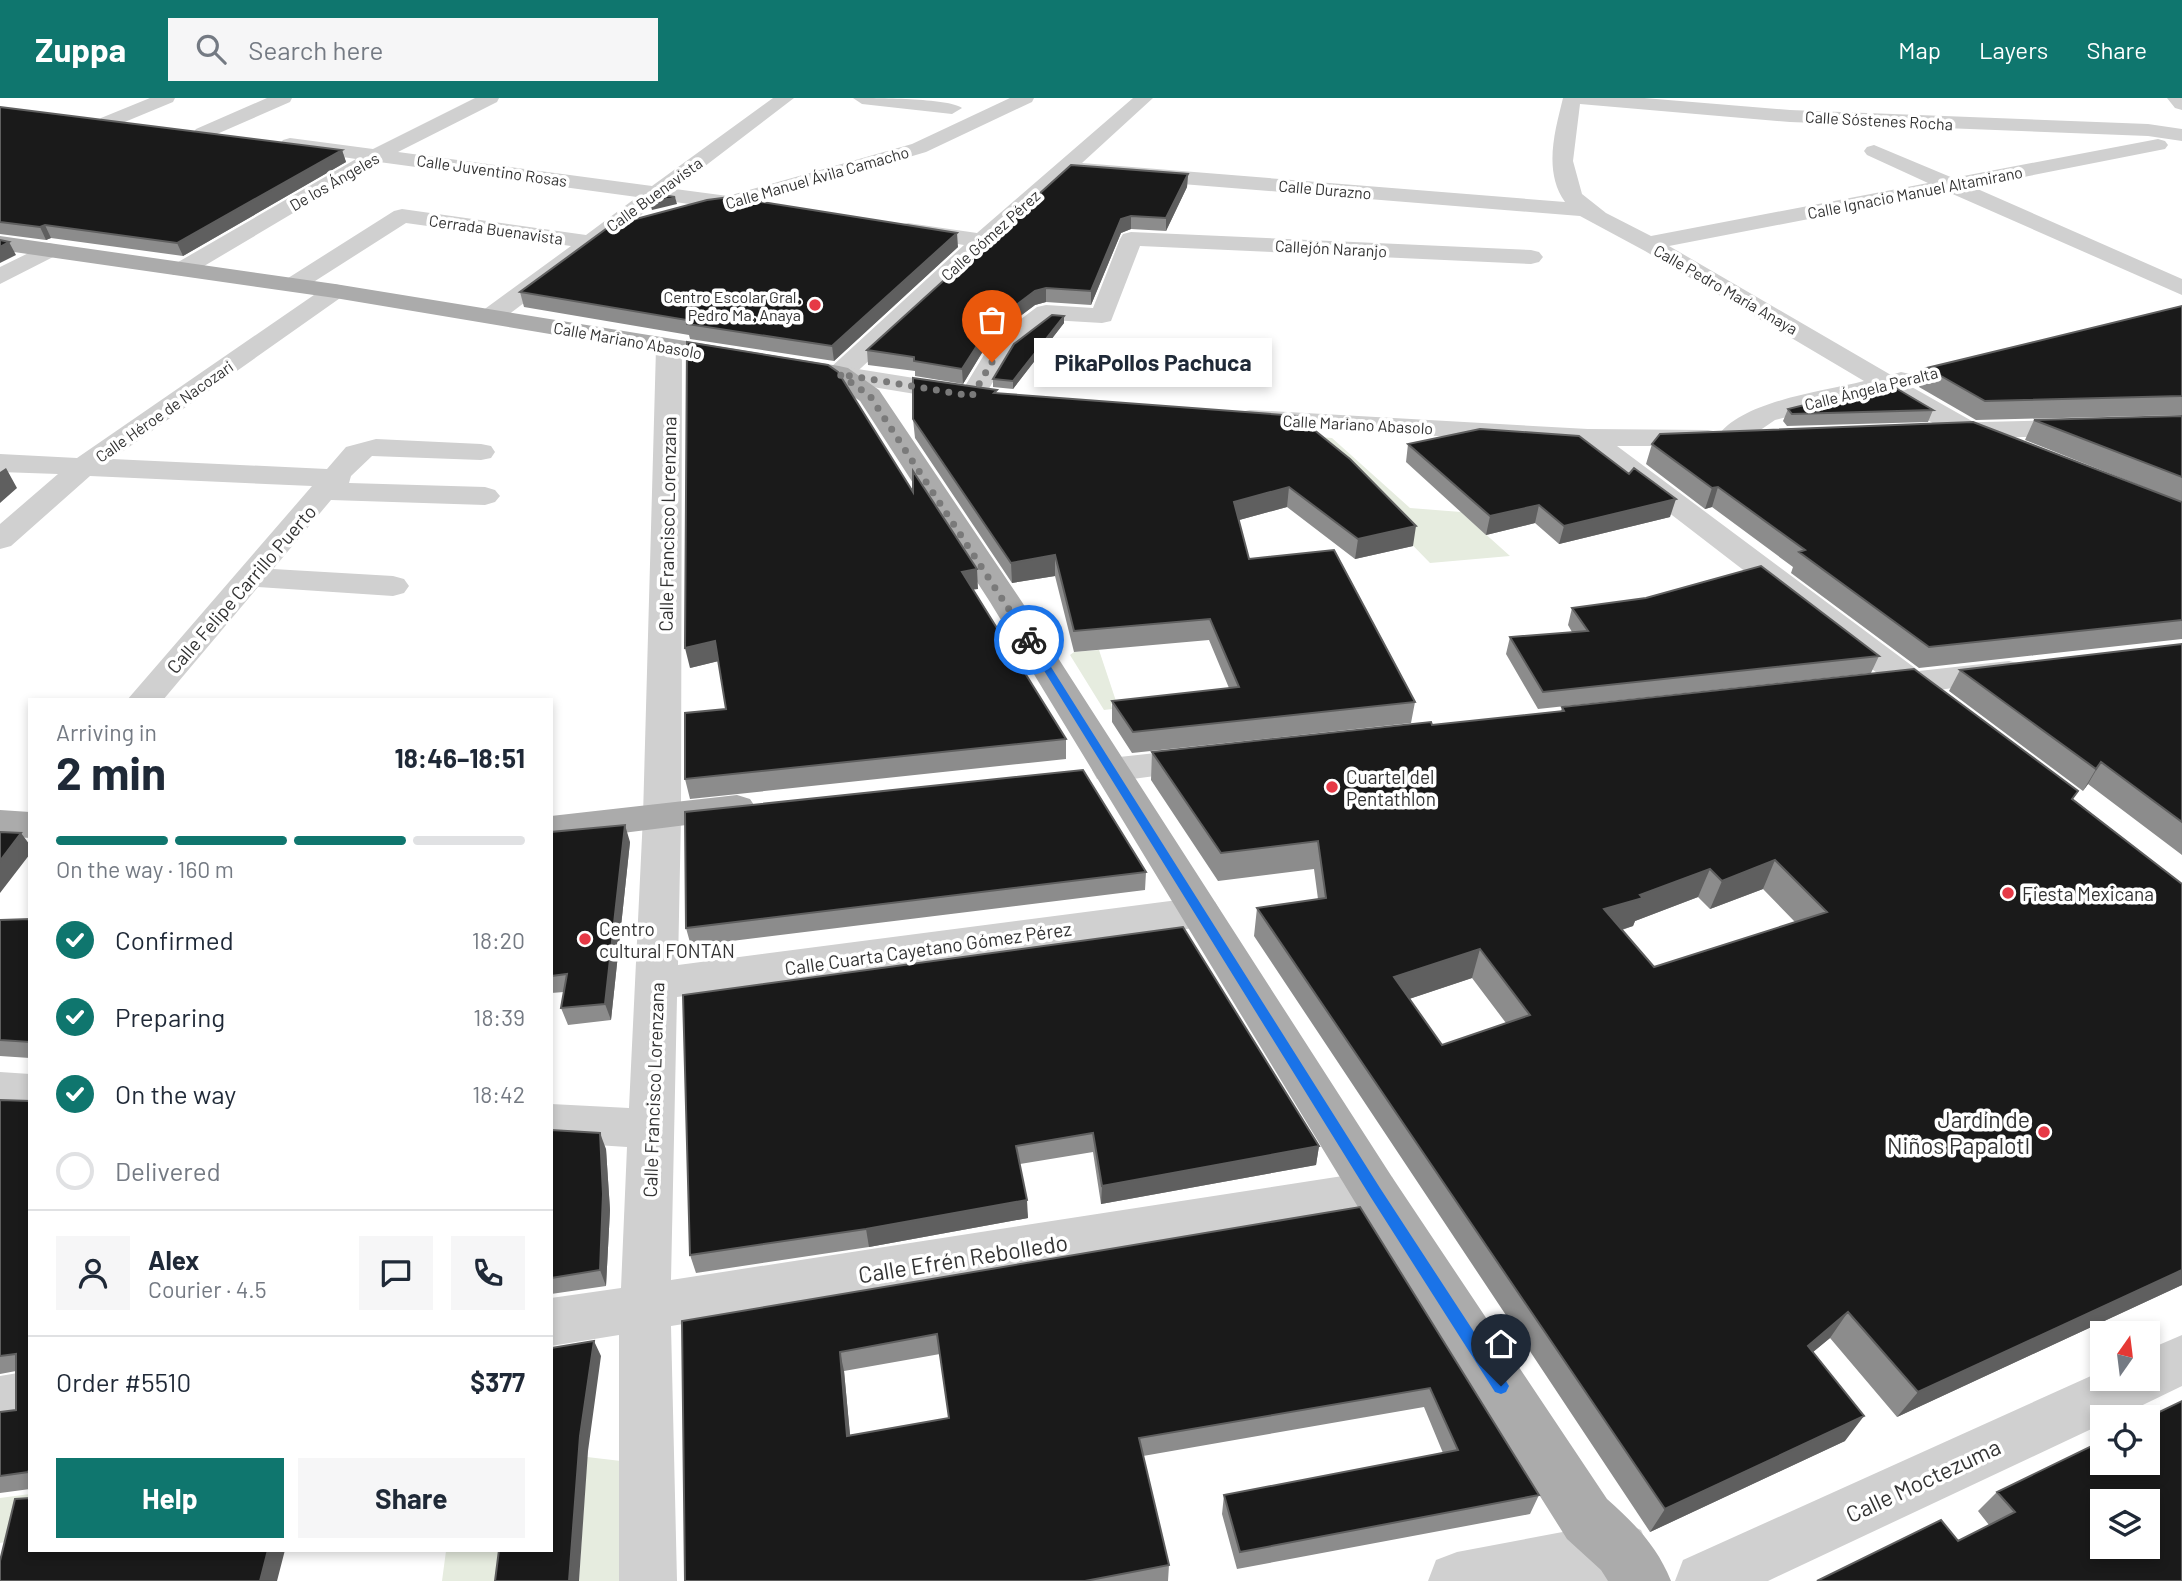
<!DOCTYPE html>
<html lang="en">
<head>
<meta charset="utf-8">
<style>
	body { margin:0; font-family:Barlow,sans-serif; background:#f6f6f7; color:#1f2937; height:100vh; display:flex; flex-direction:column; font-size:26px; white-space:nowrap }
	* { box-sizing:border-box; margin:0 }
	p { font-size:23px; color:#747a83 }
	.icon { flex:none; width:38px; height:38px; fill:none; stroke:currentColor; stroke-width:2; stroke-linecap:round; stroke-linejoin:round }
	.map { position:relative; flex:1; overflow:hidden }
	.details { position:absolute; left:28px; top:600px; width:525px; height:854px; display:flex; flex-direction:column; background:#fff; border-radius:0px; box-shadow:0 4px 10px #0003 }
	.details>* { flex:none }
	.needle { width:46px; rotate:14deg }
	.controls { position:absolute; left:2090px; top:1223px; display:grid; gap:14px }
	.controls a { display:grid; place-items:center; width:70px; height:70px; border-radius:0px; background:#fff; box-shadow:0 4px 10px #0003; font-size:35px }
	.pin { position:absolute; display:grid; place-items:center; width:60px; height:60px; color:#fff; margin:-72px -30px; border-radius:50% 50% 50% 0; rotate:-45deg; box-shadow:0 0 7px #0007 }
	.pin .icon { rotate:45deg }
	.courier { position:absolute; display:grid; place-items:center; width:70px; height:70px; margin:-35px; border:5px solid #1a73e8; border-radius:50%; background:#fff; color:#222; box-shadow:0 2px 9px #0007 }
	.bubble { position:absolute; height:49px; border-radius:0px; background:#fff; box-shadow:0 4px 10px #0003; font-size:23px; font-weight:700; line-height:49px; text-align:center }
	.overview em { font-style:normal; font-weight:700 }
	.overview div { display:flex; flex-direction:column-reverse }
	.overview { display:flex; align-items:center; justify-content:space-between; height:119px; padding:0 28px }
	h1 { font-size:46px; font-weight:700; line-height:52px }
	.bar { display:grid; grid-template-columns:repeat(4,1fr); gap:10px 7px; align-content:center; height:84px; padding:0 28px }
	.bar i { height:9px; border-radius:5px; background:#e0e1e3 }
	.bar .selected { background:#0f766e }
	.bar p { grid-column:span 4 }
	.line { display:flex; align-items:center; gap:18px; padding:0 28px; border-top:2px solid #e0e1e3 }
	.line div { flex:1 }
	.round { display:grid; place-items:center; flex:none; width:74px; height:74px; border-radius:0px; background:#f6f6f7 }
	ol { padding:0 28px; list-style:none }
	li { display:flex; align-items:center; gap:21px; height:77px }
	li p { margin-inline-start:auto }
	li .icon { padding:7px; border-radius:50%; background:#0f766e; color:#fff; stroke-width:4 }
	li:last-child { color:#747a83 }
	li i { width:38px; height:38px; border:4px solid #e0e1e3; border-radius:50% }
	.primary-button { display:flex; gap:14px; margin-top:auto; padding:14px 28px }
	.primary-button a { flex:1; height:80px; border-radius:0px; background:#0f766e; color:#fff; font-size:28px; font-weight:700; line-height:80px; text-align:center }
	.primary-button a+a { background:#f6f6f7; color:#1f2937 }
	header { display:flex; align-items:center; gap:42px; box-sizing:border-box; height:98px; padding:0 35px; background:#0f766e; color:#fff }
	header strong { font-size:33px }
	nav { display:flex; gap:38px; margin-inline-start:auto; font-size:24px }
	.search { width:490px; height:63px; background:#f6f6f7; display:flex; align-items:center; gap:18px; box-sizing:border-box; padding:0 24px; border-radius:0px; color:#747a83; font-size:26px }
	.map>svg:first-child { display:block }
</style>
</head>
<body>
<header>
<strong>Zuppa</strong>
<div class="search"><svg class="icon" aria-label="search" viewBox="0 0 24 24"><circle cx="10" cy="10" r="6"/><path d="M15 15l6 6"/></svg>Search here</div>
<nav><a>Map</a><a>Layers</a><a>Share</a></nav>
</header>
<div class="map">
<svg width="2182" height="1483" viewBox="0 0 2182 1483">
	<rect width="100%" height="100%" fill="#fff"/>
	<path fill="#e6ecdf" d="M1295 337 1332 340 1410 410 1461 414 1510 458 1430 465 1348 381Z
		M1099 552 1117 606H1111L1112 611 1104 612 1070 557 1074 554Z
		M587 1359 621 1363 622 1483H579Z
		M30 1396V1414L20 1441 0 1445V1400Z
		M446 1453H510L507 1483H442Z"/>
	<g fill="none" stroke-linecap="round" stroke-linejoin="round">
		<path fill="#d0d0d0" fill-rule="evenodd" d="M150 0H175L173 4 115 28H101L98 24 101 20Z
			M267 0H292L290 4 210 39H196L193 35 196 31Z
			M475 0H499L497 4 398 54 652 88 773 0H794L675 91 728 98 912 46 1010 0H1034L1032 4 926 54 760 103 773 105 776 110 773 115 765 117 661 102 500 223 491 225 482 223 479 218 482 213 571 148 406 125 301 192H285L281 187 285 182 394 113 402 111 586 137 637 99 379 64 189 177H173L169 172 173 167 356 61 283 50 280 46 283 42 290 40 373 51Z
			M853 0C873 0 949 0 962 10L952 16 862 6Z
			M1133 0H1153L1082 65 1565 104C1543 73 1555 33 1563 0H1644L1790 12 2148 26 2182 31V43L2148 38 1790 24 1580 6 1573 63 1582 96 1606 115 1651 138 1928 85 1867 57 1864 53 1867 49 1874 47 1953 80 2158 41 2165 43 2168 47 2165 51 1973 89 2182 181V197L1948 94 1669 148 1891 277 1901 274 1910 276 1914 282 1910 288 1979 327 2014 340 2018 346 2014 352C1979 361 1914 312 1883 294L1775 322 1740 346 1730 348 1720 346 1716 340C1742 302 1822 294 1864 283L1645 153 1580 118 1070 77 848 282 839 284 830 282 826 276 830 270 964 147 900 137 897 132 900 127 908 125 977 135Z
			M2167 0H2182V12L2175 10Z
			M1131 134 1531 152 1539 154 1543 159 1539 164 1531 166 1140 148 1111 223 1102 225 1051 222 1012 252 981 304 972 306 963 304 959 298 993 242 1037 209 1046 207 1093 210 1120 141 1123 136Z
			M49 145 57 147 60 152 57 157 0 186V169Z
			M335 186 343 188 347 193 343 198 112 361 327 371 346 349 376 341 481 346 491 348 495 354 491 360 481 362 372 358 351 378 349 385 485 389 495 392 500 398 495 404 485 407 331 402 273 471 393 478 404 481 409 488 404 495 393 498 258 489 163 602H127L312 388 90 378 11 448 0 451V426L58 376 0 374V356L77 360 327 188Z
			M669 242 678 245 682 250 681 718 678 867 1201 799 1215 804 1221 814 1215 824 1201 829 677 899 671 1182 1375 1073 1392 1079 1399 1094 1392 1109 1375 1115 671 1228 677 1483H619V1237L551 1248V1200L621 1190 627 1049 551 1044V1006L629 1010 643 718 656 250 660 245Z
			M0 974 30 976V1012L0 1010Z
			M2182 1237V1288L2116 1320H2102V1326L1768 1483H1675L1683 1462 2102 1273V1281H2147V1252Z
			M30 1273V1325L0 1330V1278Z
			M1621 1423 1641 1432 1650 1452 1641 1472 1609 1483H1428L1436 1462 1457 1454Z"/>
		<path fill="#d0d0d0" fill-rule="evenodd" d="M839 268 964 288 973 290 977 296 973 302 964 304 830 282 826 276 830 270Z
			M1250 312 1588 331 1708 332 1718 334 1722 340 1718 346 1708 348H1617L1919 573 2009 563 2021 566 2026 573 2021 580 1939 592 1934 600C1921 603 1918 600 1906 597 1895 593 1879 600 1865 597L1860 589 1865 581 1881 578 1581 347 1240 326 1236 320 1240 314Z
			M2182 319V335L1943 341 1933 339 1929 333 1933 327 1943 325Z
			M1202 650 1215 654 1220 662 1215 670 1110 684 1097 681 1092 672 1097 663 1110 660Z"/>
		<path fill="#ababab" fill-rule="evenodd" d="M0 138 335 186 839 268 848 270 879 292 1022 504 1392 1079 1607 1401C1635 1426 1657 1448 1671 1483H1608L1601 1472 1567 1441 1358 1109 990 504 860 303 831 283 335 200 0 152Z
			M737 697 750 701 756 710 750 719 551 744V718Z
			M0 712 30 714V740L0 738Z"/>
	</g>
	<path fill="#8c8c8c" fill-rule="evenodd" d="M0 9 342 52 346 64 183 158 51 140 46 142 0 136Z
		M1188 76 1187 89 1166 133 1131 131 1121 135 1091 207 1046 204 1035 207 991 240 963 286 915 278V273L868 267 867 252Z
		M958 149 834 263 690 241 689 237 524 209 520 194Z
		M2182 208V317L1976 322 1919 289 1927 270Z
		M1064 218V225L1013 291 993 289V281Z
		M997 295 1297 318 1413 448 1355 461 1287 409 1239 422 1249 461 1415 604 1411 625 1132 655 1112 624V603L1229 590 1209 542 1074 554 1055 478 1012 485 915 340 913 321Z
		M1788 311 1933 312 1928 324 1787 328 1783 323Z
		M2182 318V541L1919 570 1791 475 1793 469 1712 409 1705 411 1646 366 1652 346 2144 389 2025 342 2034 322Z
		M1408 346 1670 419 1559 446 1535 425 1486 437 1406 364Z
		M913 394 978 491H973L1066 641V661L690 701 685 681 726 611 718 563 690 570Z
		M1572 510 1879 558 1871 575 1538 611 1506 556 1510 539 1572 534 1568 527Z
		M2182 546V757L2088 686 2083 693 1949 593 1960 572Z
		M1562 609 2078 693 2073 701 2182 786V1187L1897 1319 1830 1240 1813 1254 1845 1343 1650 1434 1254 838 1257 810 1318 801 1314 771 1218 783 1151 682 1152 654 1432 627 1561 613ZM1763 791 1795 824 1654 869 1622 832 1633 828 1635 823 1698 799 1710 811ZM1472 880 1506 925 1442 947 1409 901Z
		M551 734 630 744 611 922 568 927 561 910 564 894 551 895Z
		M1146 774 1145 792 691 848 686 830Z
		M30 821V960L0 958V822Z
		M683 897 1319 1048 1316 1067 1101 1106 1093 1054 1020 1066 1028 1120 869 1149 696 1175 690 1157Z
		M0 1002 30 1003V1391L0 1395V1314L16 1312V1273L0 1276Z
		M551 1032 606 1051 610 1112 606 1188 551 1196Z
		M1360 1109 1539 1397 1530 1416 1237 1471 1222 1416 1224 1397 1443 1355 1424 1309 1143 1358 1169 1467 1168 1483H685L682 1223ZM940 1256 949 1320 850 1338 844 1273Z
		M1997 1394 2182 1483 1958 1443 1989 1427 1978 1413Z"/>
	<path fill="#5f5f5f" d="M342 52 346 64 183 158 177 145Z
		M1188 76 1187 89 1166 133V120Z
		M675 99 677 106 652 112 650 105Z
		M1131 118V131L1121 135 1091 207V193L1121 121Z
		M45 127 51 140 46 142 40 129Z
		M957 135 958 149 834 263 832 248Z
		M9 144 16 157 0 165V149Z
		M1046 190V204L1035 207 991 240 963 286 962 271 991 226 1035 193Z
		M1064 218V225L1013 291V283Z
		M6 370 17 390 0 405V374Z
		M1289 389 1287 409 1232 424 1234 404Z
		M1718 389 1712 409 1705 411 1712 390Z
		M1676 401 1670 419 1559 446 1564 428Z
		M1539 407 1535 425 1486 437 1490 418Z
		M1416 428 1413 448 1355 461 1358 441Z
		M1055 457V478L1012 485 1011 465Z
		M977 471 978 491 964 493 962 474Z
		M715 543 719 563 690 570 685 550Z
		M2101 664 2088 686 2083 693 2096 671Z
		M625 727 630 744 611 922 605 906Z
		M21 735 30 747V756L0 795V763Z
		M1775 762 1763 791 1710 811 1722 783Z
		M1710 771 1698 799 1635 823 1633 828 1595 840 1604 811Z
		M1480 851 1472 880 1388 908 1394 879Z
		M600 1035 606 1051 610 1112 606 1188 600 1172Z
		M1319 1048 1316 1067 1101 1106 1102 1088Z
		M1027 1102 1028 1120 869 1149 866 1131Z
		M2182 1172V1187L1897 1319 1918 1294Z
		M1848 1214 1830 1240 1790 1273 1808 1248Z
		M594 1243 601 1258 588 1353 579 1483H569L580 1338Z
		M840 1254 844 1273 852 1357 847 1338Z
		M1864 1318 1845 1343 1650 1434 1665 1411Z
		M268 1452H285L277 1483H260Z"/>
	<path fill="#1a1a1a" stroke="#5f5f5f" stroke-width="2" fill-rule="evenodd" d="M0 9 342 52 177 145 45 127 40 129 0 124Z
		M1071 67 1188 76 1166 120 1131 118 1121 121 1091 193 1046 190 1035 193 991 226 962 271 914 263V259L867 252Z
		M661 97 675 99 650 105Z
		M730 99 957 135 832 248 687 226V222L520 194 610 128 707 102Z
		M0 142 9 144 0 149Z
		M2182 208V298L1985 303 1927 270Z
		M1052 217 1064 218 1013 283 993 281 1014 246Z
		M687 244 828 267 838 274 913 394V373L977 471 962 474 1066 641 685 681V615L726 611 715 543 685 550Z
		M913 280 997 292 994 295 1297 318 1350 361 1416 428 1358 441 1289 389 1234 404 1249 461 1334 452 1415 604 1133 634 1112 603 1239 589 1210 521 1074 533 1055 457 1011 465 913 321Z
		M1889 286 1933 312 1792 316 1788 311Z
		M2182 318V379L2034 322Z
		M1973 324 2182 404V522L1929 549 1799 454 1805 452 1718 389 1712 390 1652 346 1660 336Z
		M1480 331 1579 338 1629 376 1634 370 1676 401 1564 428 1539 407 1490 418 1408 346Z
		M1761 468 1879 558 1543 594 1510 539 1588 533 1572 510 1646 500Z
		M2182 546V724L2101 664 2096 671 1960 572Z
		M1914 571 2078 693 2072 701 2182 786V1172L1918 1294 1848 1214 1808 1248 1864 1318 1665 1411 1257 810 1326 800 1318 743 1221 755 1152 654 1431 624 1432 627 1564 613 1562 609ZM1775 762 1827 814 1654 869 1604 811 1643 800 1640 797 1710 771 1722 783ZM1480 851 1530 917 1442 947 1394 879Z
		M1083 672 1146 774 686 830 685 714Z
		M625 727 605 906 561 910 567 876 551 878V734Z
		M0 734 21 735 0 763Z
		M30 821V944L0 942V822Z
		M1183 829 1319 1048 1102 1088 1093 1035 1016 1048 1027 1102 866 1131 690 1157 683 897Z
		M0 1002 30 1003V1370L28 1374 0 1378V1314L16 1312V1256L0 1258Z
		M551 1032 600 1035 603 1096 600 1172 551 1180Z
		M1360 1109 1539 1397 1240 1454 1224 1397 1458 1352 1430 1290 1139 1340 1169 1467 1085 1483H685L682 1223ZM937 1236 949 1320 847 1338 840 1254Z
		M594 1243 580 1338 569 1483H495L499 1452H551V1250Z
		M2182 1303V1483H1817L1941 1422 1958 1443 2015 1414 1997 1394 2102 1343V1365H2147V1320ZM2102 1404H2147V1449H2102Z
		M30 1400V1452H268L260 1483H0V1463L15 1401Z"/>
	<path fill="#1a73e8" d="M1029 539 1034 542 1380 1090 1506 1283 1509 1288 1506 1294 1501 1296 1495 1294 1370 1098 1025 542Z"/>
	<g fill="none" stroke-linecap="round" stroke-linejoin="round">
		<path stroke="#7a7a7a" stroke-width="7" stroke-dasharray="0 12.6" d="M992 264 972 298 839 276 870 298 1029 542"/>
	</g>
	<g fill="#e63946" stroke="#fff" stroke-width="2.5">
		<circle cx="815" cy="207" r="7"/>
		<circle cx="1332" cy="689" r="7"/>
		<circle cx="2008" cy="795" r="7"/>
		<circle cx="585" cy="841" r="7"/>
		<circle cx="2044" cy="1034" r="7"/>
	</g>
	<g text-anchor="middle" dominant-baseline="central" stroke-width="7" stroke-linejoin="round" paint-order="stroke">
		<g font-size="16" fill="#333" stroke="#fff">
			<text transform="translate(1879 22) rotate(3)">Calle Sóstenes Rocha</text>
			<text transform="translate(492 72) rotate(8)">Calle Juventino Rosas</text>
			<text transform="translate(817 79) rotate(-16)">Calle Manuel Ávila Camacho</text>
			<text transform="translate(334 83) rotate(-30)">De los Ángeles</text>
			<text transform="translate(1325 91) rotate(5)">Calle Durazno</text>
			<text transform="translate(1915 94) rotate(-11)">Calle Ignacio Manuel Altamirano</text>
			<text transform="translate(654 96) rotate(-36)">Calle Buenavista</text>
			<text transform="translate(496 131) rotate(8)">Cerrada Buenavista</text>
			<text transform="translate(990 137) rotate(-42)">Calle Gómez Pérez</text>
			<text transform="translate(1331 150) rotate(3)">Callejón Naranjo</text>
			<text transform="translate(1726 191) rotate(30)">Calle Pedro María Anaya</text>
			<text transform="translate(628 242) rotate(10)">Calle Mariano Abasolo</text>
			<text transform="translate(1871 290) rotate(-14)">Calle Ángela Peralta</text>
			<text transform="translate(164 313) rotate(-35)">Calle Héroe de Nacozari</text>
			<text transform="translate(1358 326) rotate(3)">Calle Mariano Abasolo</text>
		</g>
		<g font-size="16" fill="#333" stroke="#fff" text-anchor="end">
			<text x="801" y="198">Centro Escolar Gral.<tspan x="801" dy="18">Pedro Ma. Anaya</tspan></text>
		</g>
		<g font-size="19" fill="#333" stroke="#fff">
			<text transform="translate(667 426) rotate(-89)">Calle Francisco Lorenzana</text>
			<text transform="translate(241 491) rotate(-49)">Calle Felipe Carrillo Puerto</text>
			<text transform="translate(928 850) rotate(-8)">Calle Cuarta Cayetano Gómez Pérez</text>
			<text transform="translate(653 992) rotate(-88)">Calle Francisco Lorenzana</text>
		</g>
		<g font-size="19" fill="#333" stroke="#fff" text-anchor="start">
			<text x="1346" y="678">Cuartel del<tspan x="1346" dy="22">Pentathlon</tspan></text>
			<text x="2022" y="795">Fiesta Mexicana</text>
			<text x="599" y="830">Centro<tspan x="599" dy="22">cultural FONTAN</tspan></text>
		</g>
		<g font-size="23" fill="#333" stroke="#fff" text-anchor="end">
			<text x="2030" y="1021">Jardín de<tspan x="2030" dy="26">Niños Papalotl</tspan></text>
		</g>
		<g font-size="23" fill="#333" stroke="#fff">
			<text transform="translate(963 1160) rotate(-9)">Calle Efrén Rebolledo</text>
			<text transform="translate(1923 1382) rotate(-25)">Calle Moctezuma</text>
		</g>
	</g>
</svg>
<div class="controls">
<a><svg class="needle" viewBox="-14 -14 28 28"><path d="M0-13l5 13h-10z" fill="#e53935"/><path d="M0 13l5-13h-10z" fill="#747a83"/></svg></a>
<a><svg class="icon" aria-label="locate" viewBox="0 0 24 24"><circle cx="12" cy="12" r="6"/><path d="M12 2v4M12 18v4M2 12h4M18 12h4"/></svg></a>
<a><svg class="icon" aria-label="layers" viewBox="0 0 24 24"><path d="M12 4l9 5-9 5-9-5zM3 14l9 5 9-5"/></svg></a>
</div>
<div class="pin" style="left:992px;top:264px;background:#ea580c"><svg class="icon" aria-label="bag" viewBox="0 0 24 24"><path d="M5 8h14l-1 12H6zM9 8a3 3 0 0 1 6 0"/></svg></div>
<div class="pin" style="left:1501px;top:1288px;background:#1f2937"><svg class="icon" aria-label="home" viewBox="0 0 24 24"><path d="M3 11l9-7 9 7M6 9v11h12V9"/></svg></div>
<div class="courier" style="left:1029px;top:542px"><svg class="icon" aria-label="bike" viewBox="0 0 24 24"><circle cx="6" cy="16" r="4"/><circle cx="18" cy="16" r="4"/><path d="M6 16l4-8h5l3 8M10 8l3 8H6M13 5h3"/></svg></div>
<div class="bubble" style="left:1034px;top:240px;width:238px">PikaPollos Pachuca</div>
<section class="details">
<div class="overview"><div><h1>2 min</h1><p>Arriving in</p></div><em>18:46–18:51</em></div>
<div class="bar"><i class="selected"></i><i class="selected"></i><i class="selected"></i><i></i><p>On the way · 160 m</p></div>
<ol>
<li><svg class="icon" aria-label="check" viewBox="0 0 24 24"><path d="M5 12l5 5 9-10"/></svg>Confirmed<p>18:20</p></li>
<li><svg class="icon" aria-label="check" viewBox="0 0 24 24"><path d="M5 12l5 5 9-10"/></svg>Preparing<p>18:39</p></li>
<li><svg class="icon" aria-label="check" viewBox="0 0 24 24"><path d="M5 12l5 5 9-10"/></svg>On the way<p>18:42</p></li>
<li><i></i>Delivered</li>
</ol>
<div class="line" style="height:126px"><a class="round"><svg class="icon" aria-label="person" viewBox="0 0 24 24"><circle cx="12" cy="8" r="4"/><path d="M4 21q1-7 8-7t8 7"/></svg></a><div><b>Alex</b><p>Courier · 4.5</p></div><a class="round"><svg class="icon" aria-label="chat" viewBox="0 0 24 24"><path d="M4 5h16v11H9l-5 4z"/></svg></a><a class="round"><svg class="icon" aria-label="phone" viewBox="0 0 24 24"><path d="M5 4h4l2 5-3 2q2 4 5 5l2-3 5 2v4C11 20 4 13 5 4z"/></svg></a></div>
<div class="line" style="height:91px"><div>Order #5510</div><b>$377</b></div>
<div class="primary-button"><a>Help</a><a>Share</a></div>
</section>
</div>
</body>
</html>
